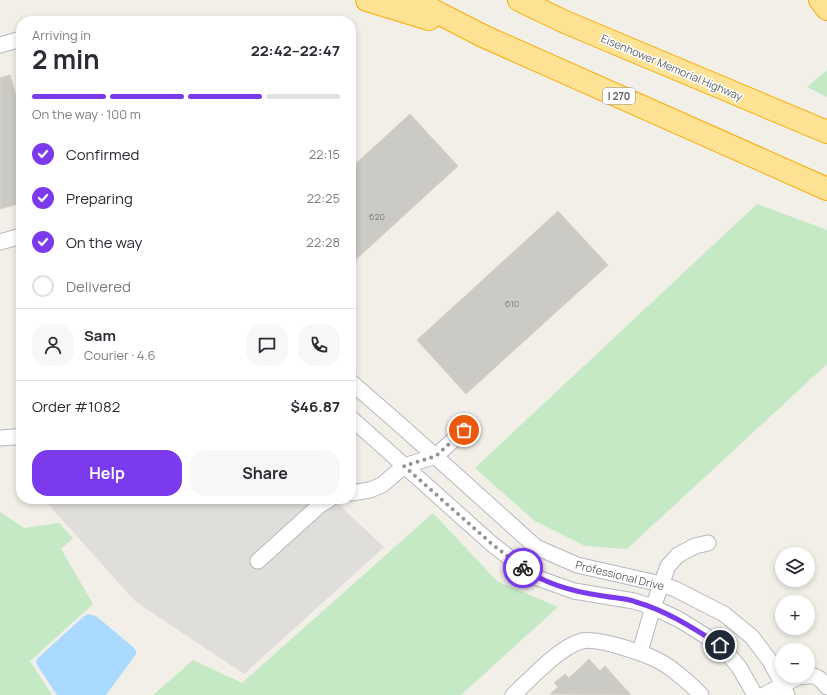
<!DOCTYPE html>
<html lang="en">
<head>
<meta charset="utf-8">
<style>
	body { margin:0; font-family:Manrope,sans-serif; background:#f7f7f7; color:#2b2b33; height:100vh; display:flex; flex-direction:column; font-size:15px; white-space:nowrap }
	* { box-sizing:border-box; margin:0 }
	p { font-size:13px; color:#7c7c81 }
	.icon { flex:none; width:22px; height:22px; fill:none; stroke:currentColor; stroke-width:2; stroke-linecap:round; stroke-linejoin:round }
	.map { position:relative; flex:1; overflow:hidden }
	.drawer { position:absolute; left:16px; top:16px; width:340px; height:488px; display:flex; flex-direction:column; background:#fff; border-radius:16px; box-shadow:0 2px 6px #0003 }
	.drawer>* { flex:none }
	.tools { position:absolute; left:775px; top:547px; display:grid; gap:8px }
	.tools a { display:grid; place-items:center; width:40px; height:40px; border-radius:50%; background:#fff; box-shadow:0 2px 6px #0003; font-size:20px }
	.pin { position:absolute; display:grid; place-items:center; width:34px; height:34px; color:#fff; margin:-17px; border:2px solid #fff; border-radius:50%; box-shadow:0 1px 4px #0007 }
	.courier { position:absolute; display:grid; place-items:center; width:40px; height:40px; margin:-20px; border:3px solid #7c3aed; border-radius:50%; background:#fff; color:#222; box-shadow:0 1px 5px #0007 }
	.head em { font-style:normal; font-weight:700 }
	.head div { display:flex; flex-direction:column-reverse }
	.head { display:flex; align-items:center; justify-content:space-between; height:68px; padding:0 16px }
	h1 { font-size:26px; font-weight:700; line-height:30px }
	.bar { display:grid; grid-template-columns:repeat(4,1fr); gap:6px 4px; align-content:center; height:48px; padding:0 16px }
	.bar i { height:5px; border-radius:3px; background:#e1e1e2 }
	.bar .selected { background:#7c3aed }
	.bar p { grid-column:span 4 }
	.line { display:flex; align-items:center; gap:10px; padding:0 16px; border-top:1px solid #e1e1e2 }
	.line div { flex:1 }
	.round { display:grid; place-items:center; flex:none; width:42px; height:42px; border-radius:16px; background:#f7f7f7 }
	ol { padding:0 16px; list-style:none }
	li { display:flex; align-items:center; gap:12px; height:44px }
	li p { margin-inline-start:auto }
	li .icon { padding:4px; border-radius:50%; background:#7c3aed; color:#fff; stroke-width:4 }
	li:last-child { color:#7c7c81 }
	li i { width:22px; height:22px; border:2px solid #e1e1e2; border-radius:50% }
	.action { display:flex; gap:8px; margin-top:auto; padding:8px 16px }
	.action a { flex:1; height:46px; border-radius:16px; background:#7c3aed; color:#fff; font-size:16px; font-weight:700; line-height:46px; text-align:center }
	.action a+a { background:#f7f7f7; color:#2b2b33 }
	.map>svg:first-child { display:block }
</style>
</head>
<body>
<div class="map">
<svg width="827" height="695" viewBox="0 0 827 695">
	<rect width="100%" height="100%" fill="#f1efe8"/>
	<path fill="#e0deda" d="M52 499H339L341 501V507L384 547 244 674 136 602 47 503Z"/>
	<path fill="#c5e8c5" d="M827 70V97L807 87Z
		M757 204 827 230V364L627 549 585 546 535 521 475 468Z
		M0 512 24 528 59 523 73 538 61 549 93 604 30 661 52 695H0Z
		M433 513 497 581 558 607 461 695H153L193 660 242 683Z"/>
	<path fill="#aadaff" d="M88 614 96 616 133 647 136 651V654L106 695H57L37 665 36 661 38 658 83 617Z"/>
	<path fill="#cccac5" stroke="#d6d1c6" d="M10 75 21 112V203L0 209V78Z
		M410 114 458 166 351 264V168Z
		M558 211 608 265 466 394 417 340Z
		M589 659 600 671 605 666 631 695 550 694 558 687 554 683 565 674 569 678Z"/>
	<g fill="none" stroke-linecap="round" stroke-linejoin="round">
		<g stroke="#b5b8bc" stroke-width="17">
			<path id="minor" d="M0 45 21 39
				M0 242 21 236
				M351 382 406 430 536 547 577 565 661 584 675 589 724 614 752 637 770 661 783 685 787 695
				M351 418 493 545 535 577 574 591 634 601 653 607 680 620 720 645 739 667 755 695
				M0 438 15 437 21 435
				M351 493 370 490 382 485 404 466 436 456 464 430
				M258 561 320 505 330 499
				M640 652 653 607 668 566 678 555 695 546 708 543
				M808 676C817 674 822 681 827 687
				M513 695C532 678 559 647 582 641 597 637 647 654 661 662 672 668 692 685 701 695
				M764 695 798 677 806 676"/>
		</g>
		<g stroke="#f9ab00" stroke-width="24">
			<path id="highway" d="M367 0 429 19
				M413 0 483 36 827 189
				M519 0 565 22 827 132
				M820 0 827 9"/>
		</g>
		<use href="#minor" stroke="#fff" stroke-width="15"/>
		<use href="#highway" stroke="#fde293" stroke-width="22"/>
	</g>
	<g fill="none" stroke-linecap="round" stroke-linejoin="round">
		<path stroke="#929495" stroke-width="4" stroke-dasharray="0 7.2" d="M464 430 436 456 404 466 493 545 523 568"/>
		<path stroke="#7c3aed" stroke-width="5" d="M523 568C546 585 575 592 603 596 614 598 626 598 636 602 667 611 693 628 720 645"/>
	</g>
	<g text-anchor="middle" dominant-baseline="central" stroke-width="3" stroke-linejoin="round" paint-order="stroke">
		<g font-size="9" fill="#7a7d7f">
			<text x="377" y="216">620</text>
			<text x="512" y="303">610</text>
		</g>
		<rect fill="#fff" stroke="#8f9295" stroke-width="1" x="603" y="88" width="32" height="16" rx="3"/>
		<g font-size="10" font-weight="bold" fill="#5f6368">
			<text x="619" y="96">I 270</text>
		</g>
		<g font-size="11" fill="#5f6368" stroke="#fff">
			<text transform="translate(672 67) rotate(23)">Eisenhower Memorial Highway</text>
			<text transform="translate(620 575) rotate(14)">Professional Drive</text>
		</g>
	</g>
</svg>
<div class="tools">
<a><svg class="icon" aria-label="layers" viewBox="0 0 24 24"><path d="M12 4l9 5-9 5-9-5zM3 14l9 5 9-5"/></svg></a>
<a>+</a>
<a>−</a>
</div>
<div class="pin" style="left:464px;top:430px;background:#ea580c"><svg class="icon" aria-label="bag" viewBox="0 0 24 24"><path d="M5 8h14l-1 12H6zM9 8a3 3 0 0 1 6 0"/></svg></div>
<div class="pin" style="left:720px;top:645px;background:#1f2937"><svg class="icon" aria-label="home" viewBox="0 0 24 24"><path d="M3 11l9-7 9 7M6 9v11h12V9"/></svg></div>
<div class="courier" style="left:523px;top:568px"><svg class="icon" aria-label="bike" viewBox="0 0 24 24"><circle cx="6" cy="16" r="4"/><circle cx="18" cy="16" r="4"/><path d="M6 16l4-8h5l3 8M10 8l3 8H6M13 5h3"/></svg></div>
<section class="drawer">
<div class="head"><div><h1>2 min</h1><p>Arriving in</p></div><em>22:42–22:47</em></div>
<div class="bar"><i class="selected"></i><i class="selected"></i><i class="selected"></i><i></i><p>On the way · 100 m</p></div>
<ol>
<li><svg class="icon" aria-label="check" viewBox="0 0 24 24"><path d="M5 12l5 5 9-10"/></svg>Confirmed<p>22:15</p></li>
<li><svg class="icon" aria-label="check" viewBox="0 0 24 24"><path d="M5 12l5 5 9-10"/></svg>Preparing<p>22:25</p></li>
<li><svg class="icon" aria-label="check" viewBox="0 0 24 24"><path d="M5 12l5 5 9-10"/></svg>On the way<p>22:28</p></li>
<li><i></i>Delivered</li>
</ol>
<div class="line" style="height:72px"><a class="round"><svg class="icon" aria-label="person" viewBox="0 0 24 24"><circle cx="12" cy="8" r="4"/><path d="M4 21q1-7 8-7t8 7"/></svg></a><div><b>Sam</b><p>Courier · 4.6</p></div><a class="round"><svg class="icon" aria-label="chat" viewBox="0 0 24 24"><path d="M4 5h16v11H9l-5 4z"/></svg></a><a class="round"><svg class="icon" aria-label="phone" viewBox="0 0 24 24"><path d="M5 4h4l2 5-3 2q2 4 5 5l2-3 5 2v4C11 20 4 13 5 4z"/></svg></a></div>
<div class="line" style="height:52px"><div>Order #1082</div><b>$46.87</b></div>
<div class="action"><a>Help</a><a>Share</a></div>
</section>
</div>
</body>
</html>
